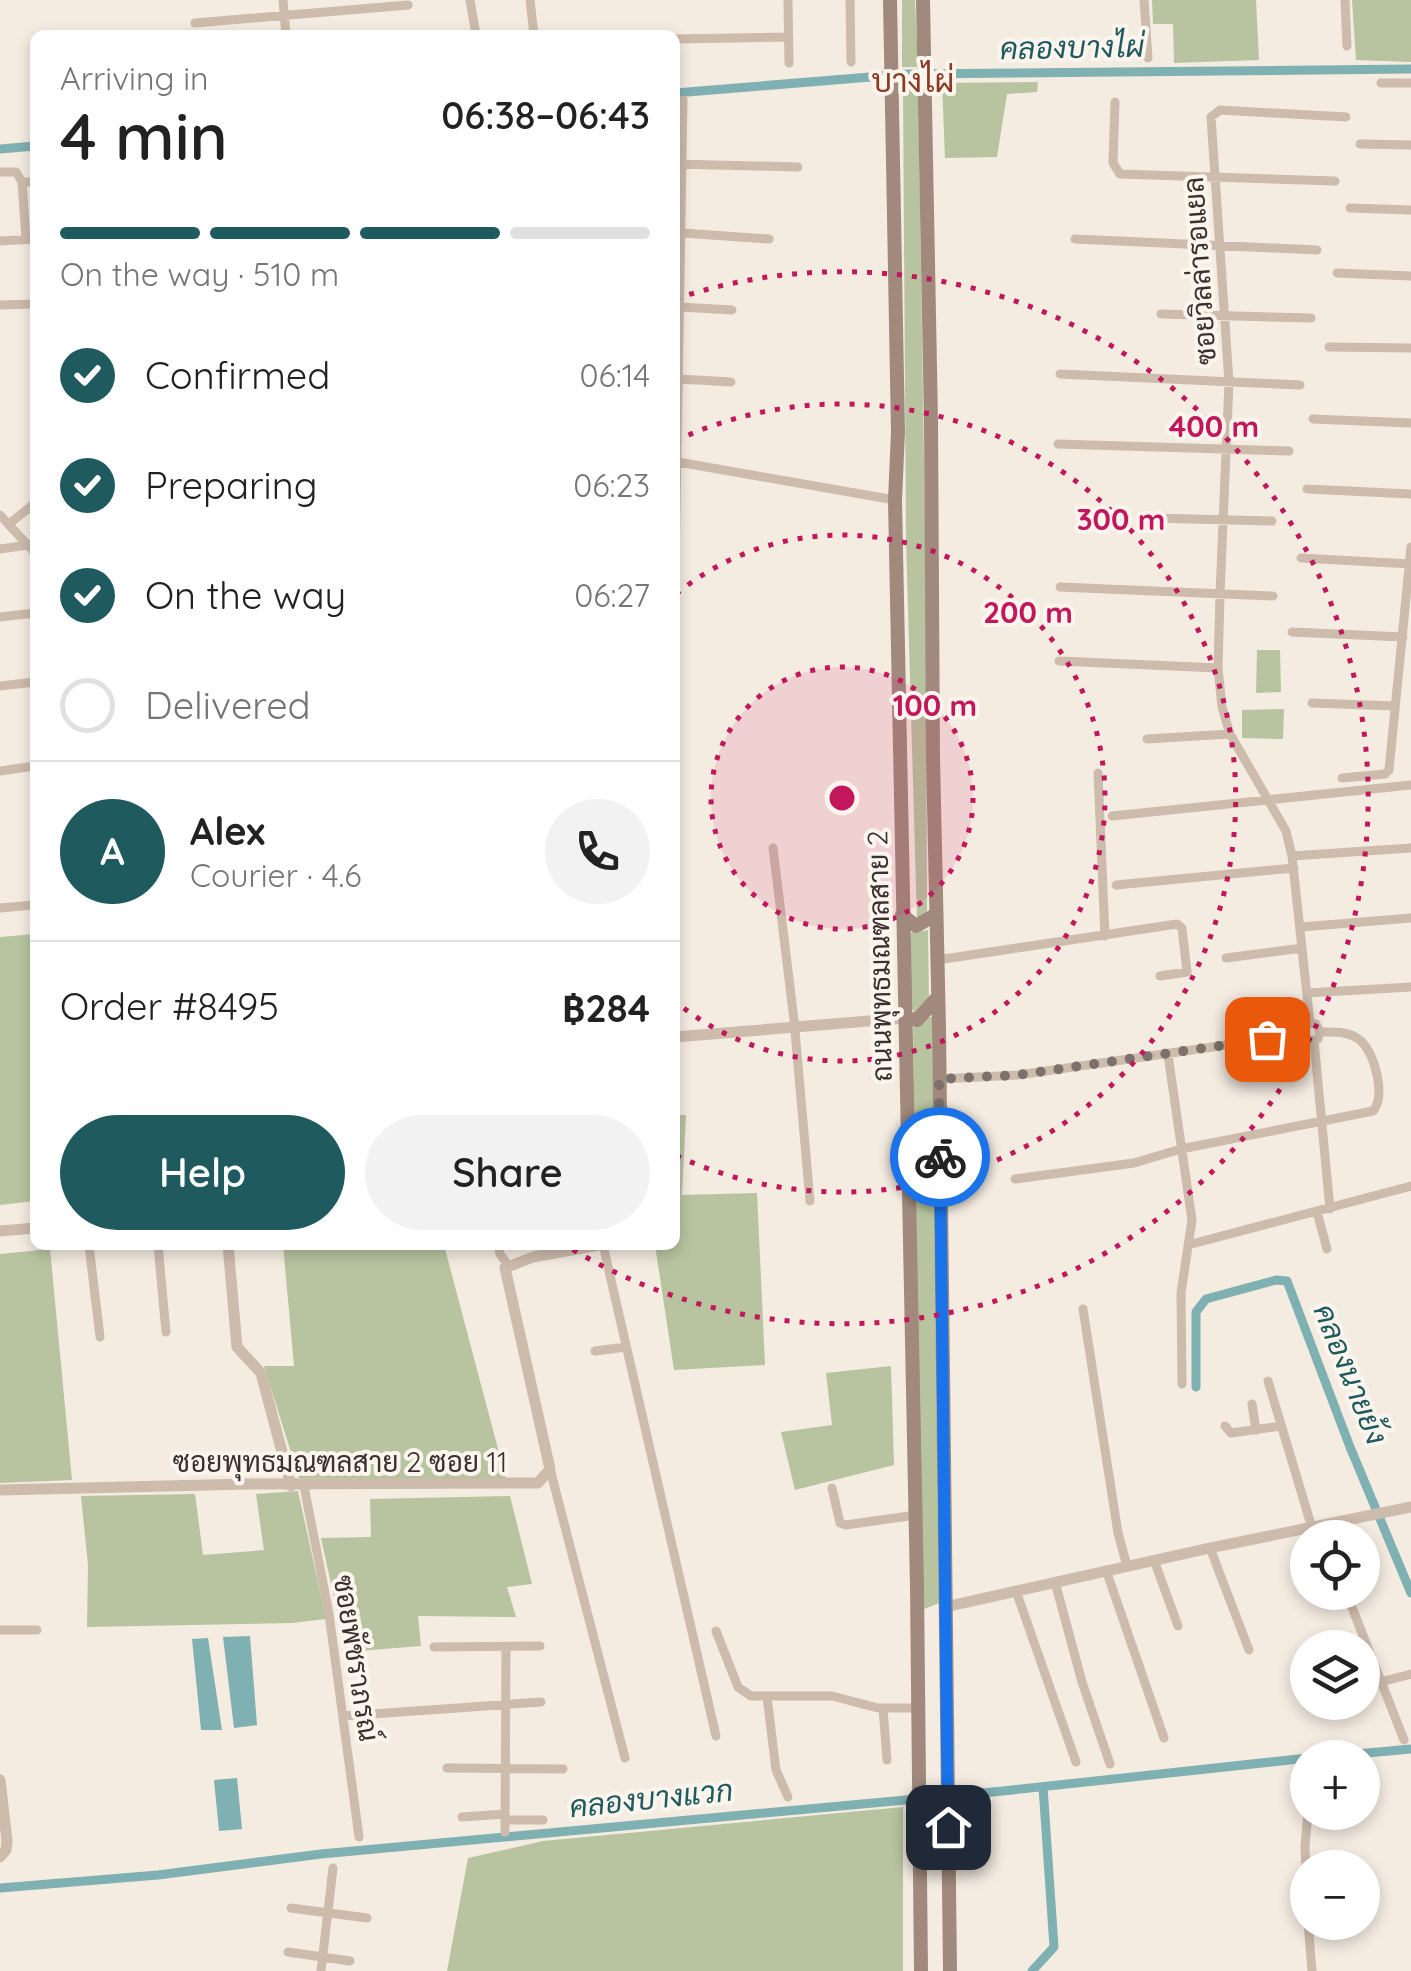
<!DOCTYPE html>
<html lang="en">
<head>
<meta charset="utf-8">
<style>
	body { margin:0; font-family:Quicksand,Sarabun,sans-serif; background:#f2f2f2; color:#222; height:100vh; display:flex; flex-direction:column; font-size:38px; white-space:nowrap }
	* { box-sizing:border-box; margin:0 }
	p { font-size:32px; color:#767676 }
	.icon { flex:none; width:55px; height:55px; fill:none; stroke:currentColor; stroke-width:2; stroke-linecap:round; stroke-linejoin:round }
	.map { position:relative; flex:1; overflow:hidden }
	.side { position:absolute; left:30px; top:30px; width:650px; height:1220px; display:flex; flex-direction:column; background:#fff; border-radius:15px; box-shadow:0 5px 15px #0003 }
	.side>* { flex:none }
	.buttons { position:absolute; left:1290px; top:1520px; display:grid; gap:20px }
	.buttons a { display:grid; place-items:center; width:90px; height:90px; border-radius:50%; background:#fff; box-shadow:0 5px 15px #0003; font-size:50px }
	.pin { position:absolute; display:grid; place-items:center; width:85px; height:85px; color:#fff; margin:-42px; border-radius:20px; box-shadow:0 5px 15px #0006 }
	.courier { position:absolute; display:grid; place-items:center; width:100px; height:100px; margin:-50px; border:8px solid #1a73e8; border-radius:50%; background:#fff; color:#222; box-shadow:0 2px 12px #0007 }
	.overview em { font-style:normal; font-weight:600 }
	.overview div { display:flex; flex-direction:column-reverse }
	.overview { display:flex; align-items:center; justify-content:space-between; height:170px; padding:0 30px }
	h1 { font-size:65px; font-weight:600; line-height:75px }
	.bar { display:grid; grid-template-columns:repeat(4,1fr); gap:15px 10px; align-content:center; height:120px; padding:0 30px }
	.bar i { height:12px; border-radius:8px; background:#e0e0e0 }
	.bar .on { background:#1f5a5e }
	.bar p { grid-column:span 4 }
	.line { display:flex; align-items:center; gap:25px; padding:0 30px; border-top:2px solid #e0e0e0 }
	.line div { flex:1 }
	.round { display:grid; place-items:center; flex:none; width:105px; height:105px; border-radius:52px; background:#f2f2f2 }
	ol { padding:0 30px; list-style:none }
	li { display:flex; align-items:center; gap:30px; height:110px }
	li p { margin-inline-start:auto }
	li .icon { padding:10px; border-radius:50%; background:#1f5a5e; color:#fff; stroke-width:4 }
	li:last-child { color:#767676 }
	li i { width:55px; height:55px; border:5px solid #e0e0e0; border-radius:50% }
	.action { display:flex; gap:20px; margin-top:auto; padding:20px 30px }
	.action a { flex:1; height:115px; border-radius:60px; background:#1f5a5e; color:#fff; font-size:40px; font-weight:600; line-height:115px; text-align:center }
	.action a+a { background:#f2f2f2; color:#222 }
	.map>svg:first-child { display:block }
</style>
</head>
<body>
<div class="map">
<svg width="1411" height="1971" viewBox="0 0 1411 1971">
	<rect width="100%" height="100%" fill="#f4ebe1"/>
	<path fill="#b8c4a0" d="M902 0H915L918 67H902Z
		M1152 0H1256L1259 60 1174 63 1173 24H1153Z
		M1352 0H1411V62L1356 60Z
		M1038 82 1037 92 1007 94 997 157 945 158 942 83Z
		M918 86 926 580 927 911 926 918 917 921 906 540 903 87Z
		M1257 650H1280L1281 692 1256 693Z
		M1284 709 1283 739 1242 738V710Z
		M928 930 929 1003 916 1014 911 1007V933Z
		M35 934V1201L0 1205V937Z
		M929 1017H932L939 1603 922 1610 913 1028Z
		M675 1115H686L682 1195 757 1193 765 1365 674 1370 655 1245H675Z
		M283 1245H444L506 1479 299 1478 264 1366H294Z
		M50 1249 72 1480 0 1483V1254Z
		M891 1366 894 1465 795 1490 781 1432 832 1425 826 1373Z
		M298 1491 326 1619 292 1623 87 1627 88 1565 81 1496 195 1494 203 1555 264 1550 256 1494Z
		M510 1496 532 1584 507 1587 516 1617 418 1616 421 1646 346 1652 321 1538 371 1537 370 1499Z
		M903 1807V1971H447L468 1858 543 1841Z"/>
	<path fill="#7fb0b2" d="M250 1636 257 1725 234 1728 223 1637Z
		M208 1638 222 1730H201L192 1639Z
		M237 1778 242 1829 219 1831 214 1780Z"/>
	<g fill="none" stroke-linecap="round" stroke-linejoin="round">
		<path stroke="#7fb0b2" stroke-width="9" d="M675 93 907 74 1411 69
			M0 149 35 146
			M1196 1387V1312L1206 1299 1276 1280 1287 1281 1350 1447 1411 1593
			M1313 1758 1411 1749
			M0 1888 158 1875 321 1854 1003 1791 1308 1758
			M1032 1971 1054 1947 1043 1787"/>
		<path stroke="#cdbbac" stroke-width="9" d="M283 0 286 35
			M470 0 476 35
			M530 0 534 35
			M788 0 789 63
			M850 0 851 62
			M1144 0 1148 58
			M1345 0 1347 46
			M195 23 408 5
			M675 39 788 37
			M1381 83H1411
			M1115 102 1113 163 1120 174 1335 181
			M1360 144 1411 145
			M675 164 798 167
			M0 172H16L22 182
			M1350 208 1411 210
			M683 233 769 239
			M26 239 22 182H35
			M1075 239 1317 250
			M0 241 35 239
			M1337 273 1411 276
			M0 305 35 304
			M680 307 732 310
			M1161 314 1311 318
			M1329 347 1411 348
			M1060 374 1300 385
			M679 379 731 382
			M1313 419 1411 423
			M1058 444 1289 451
			M678 462 895 500
			M1307 489 1411 494
			M0 515 35 553
			M1151 518 1272 521
			M9 524 35 503
			M0 549 35 544
			M1301 558 1411 564
			M675 566 683 100
			M1060 587 1273 596
			M0 617 35 613
			M1292 632 1403 637
			M1059 661 1218 668
			M0 686 35 682
			M1312 703 1395 706
			M1147 739 1230 734
			M0 771 35 766
			M1098 773 1105 936
			M1342 778 1385 774 1389 770 1411 547
			M1112 816 1411 785
			M773 848 794 1020 810 1201
			M1292 856 1411 848
			M1116 885 1294 868
			M0 908 33 905
			M1301 927 1411 918
			M1226 958 1302 948
			M937 960 1177 924 1182 928 1187 972 1160 976
			M1307 993 1411 987
			M1310 1023 1303 1028 1302 1034 1310 1041 1318 1039 1320 1032 1316 1024 1310 1023 1292 856 1286 831 1230 734 1222 707 1218 668 1220 594 1229 382 1211 117 1220 110 1346 117
			M1314 1041 1330 1209
			M1168 1055 1192 1220 1181 1293 1182 1384
			M939 1079 1018 1075 1302 1034
			M1015 1179 1134 1163 1181 1149 1373 1111C1386 1096 1375 1055 1361 1041 1350 1031 1334 1032 1320 1032
			M1317 1212 1327 1249
			M89 1245 100 1337
			M158 1245 166 1332
			M498 1245 500 1254 509 1266
			M603 1245 716 1736
			M1188 1245 1411 1186
			M1083 1309 1118 1533 1127 1566
			M595 1351 626 1347
			M1268 1381 1312 1528
			M1252 1404 1256 1430
			M1225 1426 1231 1433 1281 1426
			M550 1469 625 1758
			M304 1486 329 1614 359 1837
			M832 1488 840 1523 846 1525 916 1515
			M1322 1526 1326 1538
			M1210 1548 1249 1650
			M1154 1560 1178 1626
			M1106 1570 1164 1738
			M1055 1582 1082 1682 1110 1764
			M1016 1591 1076 1762
			M1346 1592 1404 1740
			M0 1630H37
			M716 1631 738 1687 751 1696H832L878 1708H917
			M434 1647 540 1646
			M1380 1682 1411 1674
			M767 1697 776 1770 788 1797
			M883 1708 887 1760
			M344 1716 541 1702
			M447 1768 563 1769
			M462 1817 505 1814
			M505 1820H543
			M505 1832 506 1647
			M291 1908 367 1918
			M1308 1920 1305 1846 1308 1812
			M1308 1922 1312 1971
			M288 1952 350 1961
			M321 1971 333 1868"/>
		<path stroke="#cdbbac" stroke-width="11" d="M675 1037 905 1018
			M0 1231 35 1228
			M228 1245 237 1347 261 1373 291 1486
			M0 1490 249 1484 538 1483 550 1469 505 1268 533 1257 599 1245
			M945 1607 1210 1548 1411 1507
			M0 1780 7 1841 6 1850 0 1857"/>
		<path stroke="#a18a7d" stroke-width="14" d="M890 0 898 432 895 500 917 1587 921 1971
			M923 0 931 421 933 758 939 1029 950 1971
			M902 915 916 926 935 915
			M905 1018 917 1020 937 998"/>
	</g>
	<g fill="none" stroke-linecap="round" stroke-linejoin="round">
		<path stroke="#7c716b" stroke-width="10" stroke-dasharray="0 18" d="M940 1157 939 1079 1018 1075 1267 1039"/>
		<path stroke="#1a73e8" stroke-width="12" d="M940 1157 948 1827"/>
	</g>
	<circle cx="842" cy="798" r="131" fill="#c2185b" fill-opacity=".12"/>
	<g fill="none" stroke="#c2185b" stroke-width="5" stroke-dasharray="5 10">
		<circle cx="842" cy="798" r="131"/>
		<path d="M676 594A263 263 0 1 1 676 1002"/>
		<path d="M675 441A394 394 0 1 1 675 1155"/>
		<path d="M675 299A526 526 0 1 1 567 1246"/>
	</g>
	<g text-anchor="middle" dominant-baseline="central" stroke-width="8" stroke-linejoin="round" paint-order="stroke">
		<g font-size="28" fill="#3b302b" stroke="#fbf5ee">
			<text transform="translate(1199 271) rotate(-94)">ซอยวิลล่ารอแยล</text>
			<text transform="translate(879 956) rotate(-91)">ถนนพุทธมณฑลสาย 2</text>
			<text x="340" y="1461">ซอยพุทธมณฑลสาย 2 ซอย 11</text>
			<text transform="translate(357 1658) rotate(81)">ซอยพัชราภรณ์</text>
		</g>
		<g font-size="30" font-style="italic" fill="#1f5a5e" stroke="#fbf5ee">
			<text transform="translate(1072 47) rotate(-1)">คลองบางไผ่</text>
			<text transform="translate(1351 1374) rotate(68)">คลองนายย้ง</text>
			<text transform="translate(651 1798) rotate(-6)">คลองบางแวก</text>
		</g>
		<g font-size="32" fill="#8c3b22" stroke="#fbf5ee">
			<text x="913" y="80">บางไผ่</text>
		</g>
	</g>
	<circle cx="842" cy="798" r="15" fill="#c2185b" stroke="#fbf5ee" stroke-width="5"/>
	<g font-size="30" text-anchor="middle" font-weight="bold" fill="#c2185b" stroke="#fbf5ee" stroke-width="8" stroke-linejoin="round" paint-order="stroke">
		<text x="1214" y="437">400 m</text>
		<text x="1121" y="530">300 m</text>
		<text x="1028" y="623">200 m</text>
		<text x="935" y="716">100 m</text>
	</g>
</svg>
<div class="buttons">
<a><svg class="icon" aria-label="locate" viewBox="0 0 24 24"><circle cx="12" cy="12" r="6"/><path d="M12 2v4M12 18v4M2 12h4M18 12h4"/></svg></a>
<a><svg class="icon" aria-label="layers" viewBox="0 0 24 24"><path d="M12 4l9 5-9 5-9-5zM3 14l9 5 9-5"/></svg></a>
<a>+</a>
<a>−</a>
</div>
<div class="pin" style="left:1267px;top:1039px;background:#ea580c"><svg class="icon" aria-label="bag" viewBox="0 0 24 24"><path d="M5 8h14l-1 12H6zM9 8a3 3 0 0 1 6 0"/></svg></div>
<div class="pin" style="left:948px;top:1827px;background:#1f2937"><svg class="icon" aria-label="home" viewBox="0 0 24 24"><path d="M3 11l9-7 9 7M6 9v11h12V9"/></svg></div>
<div class="courier" style="left:940px;top:1157px"><svg class="icon" aria-label="bike" viewBox="0 0 24 24"><circle cx="6" cy="16" r="4"/><circle cx="18" cy="16" r="4"/><path d="M6 16l4-8h5l3 8M10 8l3 8H6M13 5h3"/></svg></div>
<section class="side">
<div class="overview"><div><h1>4 min</h1><p>Arriving in</p></div><em>06:38–06:43</em></div>
<div class="bar"><i class="on"></i><i class="on"></i><i class="on"></i><i></i><p>On the way · 510 m</p></div>
<ol>
<li><svg class="icon" aria-label="check" viewBox="0 0 24 24"><path d="M5 12l5 5 9-10"/></svg>Confirmed<p>06:14</p></li>
<li><svg class="icon" aria-label="check" viewBox="0 0 24 24"><path d="M5 12l5 5 9-10"/></svg>Preparing<p>06:23</p></li>
<li><svg class="icon" aria-label="check" viewBox="0 0 24 24"><path d="M5 12l5 5 9-10"/></svg>On the way<p>06:27</p></li>
<li><i></i>Delivered</li>
</ol>
<div class="line" style="height:180px"><b class="round" style="background:#1f5a5e;color:#fff">A</b><div><b>Alex</b><p>Courier · 4.6</p></div><a class="round"><svg class="icon" aria-label="phone" viewBox="0 0 24 24"><path d="M5 4h4l2 5-3 2q2 4 5 5l2-3 5 2v4C11 20 4 13 5 4z"/></svg></a></div>
<div class="line" style="height:130px"><div>Order #8495</div><b>฿284</b></div>
<div class="action"><a>Help</a><a>Share</a></div>
</section>
</div>
</body>
</html>
